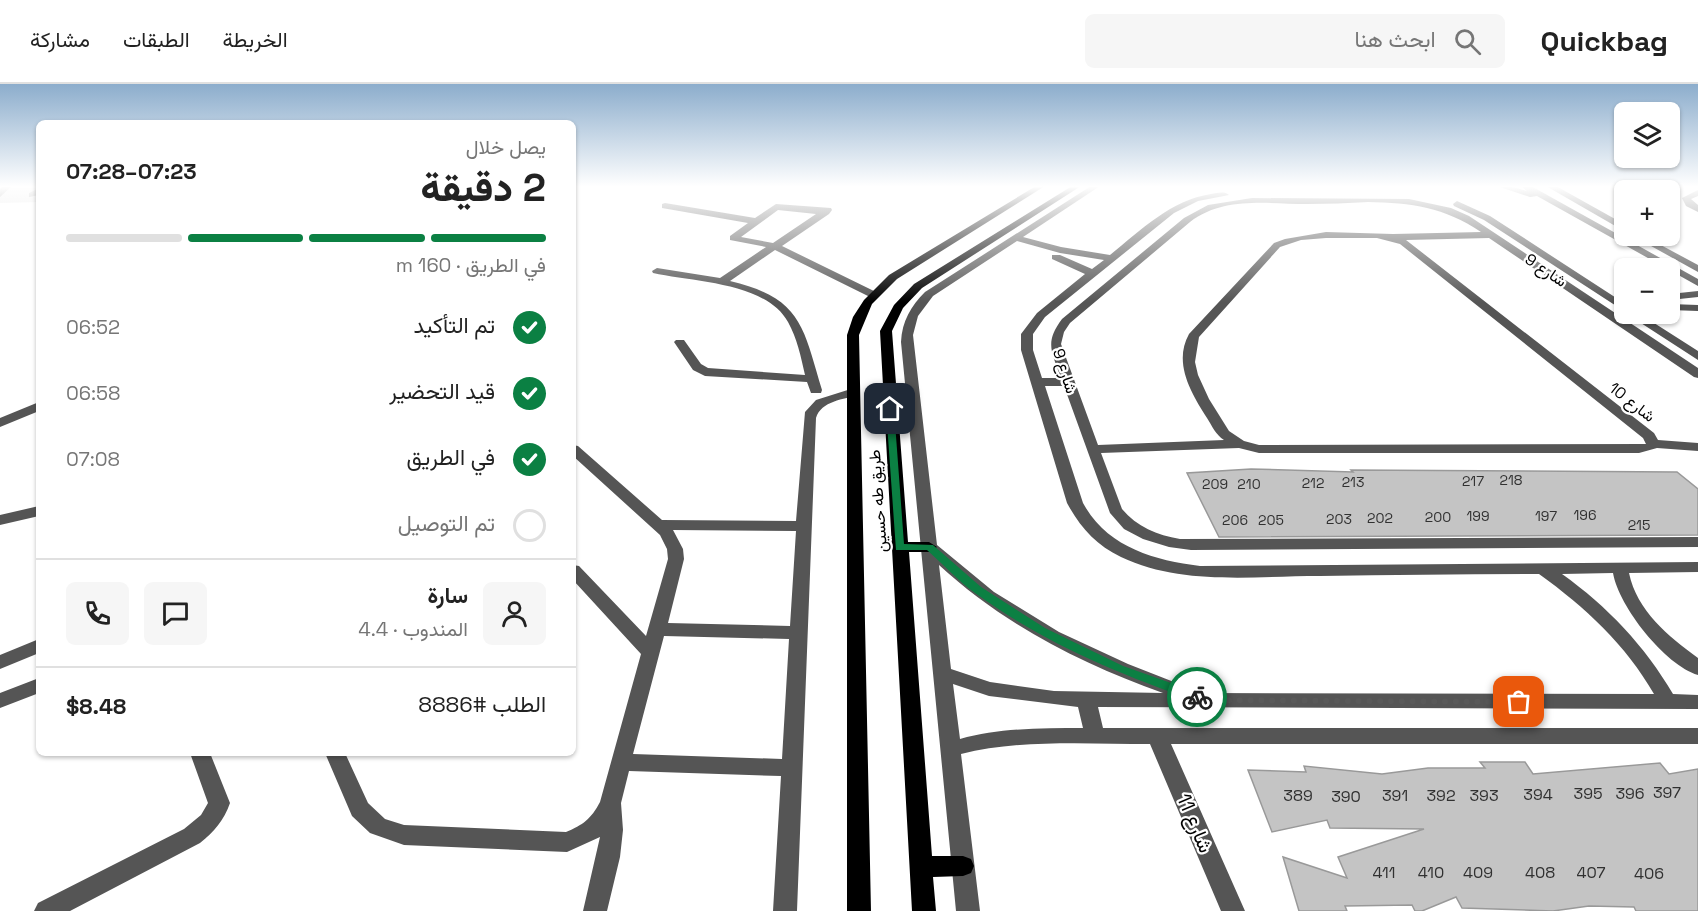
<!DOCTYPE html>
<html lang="ar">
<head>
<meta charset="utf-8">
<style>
	body { margin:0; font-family:"Space Grotesk",Vazirmatn,sans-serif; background:#f6f6f6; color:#222; direction:rtl; height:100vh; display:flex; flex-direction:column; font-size:22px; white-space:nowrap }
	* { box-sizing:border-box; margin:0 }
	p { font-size:20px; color:#767676 }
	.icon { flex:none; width:33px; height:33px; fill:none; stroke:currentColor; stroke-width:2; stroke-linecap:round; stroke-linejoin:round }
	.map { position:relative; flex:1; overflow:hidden; direction:ltr }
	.panel { position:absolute; left:36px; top:36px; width:540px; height:636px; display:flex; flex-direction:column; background:#fff; border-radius:9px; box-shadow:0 2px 4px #0004; direction:rtl }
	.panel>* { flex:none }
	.tools { position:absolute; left:1614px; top:18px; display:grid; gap:12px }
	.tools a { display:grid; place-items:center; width:66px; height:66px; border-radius:9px; background:#fff; box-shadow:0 2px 4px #0004; font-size:30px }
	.pin { position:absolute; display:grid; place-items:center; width:51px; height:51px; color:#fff; margin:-26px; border-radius:12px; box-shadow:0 3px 9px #0006 }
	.courier { position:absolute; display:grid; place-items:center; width:60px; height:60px; margin:-30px; border:4px solid #0b8043; border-radius:50%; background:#fff; color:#222; box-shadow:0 2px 8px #0007 }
	.headline em { font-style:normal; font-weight:800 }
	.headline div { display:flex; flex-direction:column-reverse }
	.headline { display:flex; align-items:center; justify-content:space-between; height:102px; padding:0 30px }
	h1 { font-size:39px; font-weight:800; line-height:45px }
	.bar { display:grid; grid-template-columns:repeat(4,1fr); gap:9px 6px; align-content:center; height:72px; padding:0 30px }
	.bar i { height:8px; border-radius:4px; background:#e0e0e0 }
	.bar .active { background:#0b8043 }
	.bar p { grid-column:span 4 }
	.line { display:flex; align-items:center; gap:15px; padding:0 30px; border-top:2px solid #e0e0e0 }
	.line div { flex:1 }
	.round { display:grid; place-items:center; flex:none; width:63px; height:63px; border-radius:9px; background:#f6f6f6 }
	ol { padding:0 30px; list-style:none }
	li { display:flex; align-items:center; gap:18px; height:66px }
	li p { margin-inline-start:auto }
	li .icon { padding:6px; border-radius:50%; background:#0b8043; color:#fff; stroke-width:4 }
	li:last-child { color:#767676 }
	li i { width:33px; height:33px; border:3px solid #e0e0e0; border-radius:50% }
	header { display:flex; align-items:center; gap:36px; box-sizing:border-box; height:84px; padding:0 30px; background:#fff; border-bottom:2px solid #e0e0e0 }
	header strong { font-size:28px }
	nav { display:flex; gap:33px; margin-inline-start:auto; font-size:21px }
	.search { width:420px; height:54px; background:#f6f6f6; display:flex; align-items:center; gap:15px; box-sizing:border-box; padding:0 21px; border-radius:9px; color:#767676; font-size:22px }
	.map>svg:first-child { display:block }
</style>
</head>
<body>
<header>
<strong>Quickbag</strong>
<div class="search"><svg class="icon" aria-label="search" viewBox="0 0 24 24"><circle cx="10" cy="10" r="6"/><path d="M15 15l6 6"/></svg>ابحث هنا</div>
<nav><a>الخريطة</a><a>الطبقات</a><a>مشاركة</a></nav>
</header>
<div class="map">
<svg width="1698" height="827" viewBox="0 0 1698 827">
	<rect width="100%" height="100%" fill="#fff"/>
	<path fill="#dcdcdc" d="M0 102H39V118L0 119Z"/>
	<path fill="#c4c4c4" stroke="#999" stroke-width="1.5" d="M1251 385 1353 388 1351 386 1677 388 1698 405V451L1219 453 1187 389Z
		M1480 678H1525L1533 690 1660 679 1669 690 1698 685V827H1636L1634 823 1589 822 1553 827 1462 824 1456 813 1422 827H1415L1412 821 1345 822 1347 827H1299L1283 773 1347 794 1338 773 1424 745 1330 744 1327 736 1272 748 1248 686 1306 688 1304 682 1382 690 1428 684H1485Z"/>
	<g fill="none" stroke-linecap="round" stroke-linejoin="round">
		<path fill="#555" fill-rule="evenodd" d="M3 102H12L0 113V105Z
			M1091 102H1100L1023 153 1061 163 1110 171C1141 146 1171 116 1211 110 1218 109 1224 107 1229 111L1198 117 1174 129 1045 233 1033 250V266L1042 294H1061C1052 268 1044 259 1062 235L1184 134 1208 121 1252 114 1409 115 1451 124 1469 132 1698 284V294L1694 293 1489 154 1406 156 1654 349 1658 356 1698 359V367L1657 364 1639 369H1259L1239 364 1101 369 1122 425C1137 443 1157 451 1180 455L1698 453V463L1191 466 1169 463 1143 455 1124 445 1110 429 1064 302H1045L1083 419C1107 463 1153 476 1200 482L1698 478V488L1629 489C1637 527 1668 552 1698 574V591C1665 581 1619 523 1613 489L1562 490C1607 522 1645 562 1673 610L1698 611V625L1098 623 1103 644H1698V660H1171L1245 827H1221L1150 660C1090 660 1020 655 961 670L980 827H956L901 258C902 237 911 222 925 208ZM1368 118C1412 119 1444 123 1481 148L1393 150 1326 148 1285 155 1274 159 1189 250C1173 279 1191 309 1207 334 1212 342 1216 351 1224 356L1098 361 1061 260 1064 248 1070 239 1190 138C1224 112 1268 120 1307 120 1327 120 1348 119 1368 118ZM1326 154H1377L1400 160 1643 354 1646 360 1259 361 1244 357 1229 347 1209 315 1198 291 1195 278 1199 253 1280 163 1301 156ZM1017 157 1060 169 1104 176 1092 185 1060 171H1052V175L1085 190 1037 229 1021 250V266L1067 419C1080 443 1096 461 1121 473 1182 502 1254 492 1320 492 1393 491 1466 490 1539 490 1585 523 1626 561 1654 610L1202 609 1128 580 1059 548 994 508 937 461 913 251 918 232 933 212ZM939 481C1003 540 1082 580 1163 609L1054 607 990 598 951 585ZM953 600 989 612 1078 623 1083 644C1043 644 999 644 960 655Z
			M1497 102H1509L1527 107 1521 102H1531L1698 195V202L1537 112 1530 113Z
			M1546 102H1556L1624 140V147Z
			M39 104V111L29 113V109Z
			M1698 106V112L1691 115 1698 121V128L1686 122 1682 114Z
			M1457 117 1490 132 1624 219V227L1484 136 1454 122 1453 120Z
			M665 119 755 134 776 120 831 124 832 126 829 130 782 162 876 208V212H868L775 166 730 197C802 214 803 243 822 306L821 309H811L807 298 705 292 693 286 674 258 676 256H684L701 280 708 284 805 291C801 273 797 254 788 238 766 198 693 198 653 189L652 187 657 184 720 194 766 163 730 156V152L748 139 662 124V120ZM778 126 816 130 773 159 741 153Z
			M1633 152H1644L1698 181V188Z
			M1698 207V213L1670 216V210Z
			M1670 220 1698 221V227L1670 226Z
			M1627 230H1640L1698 267V276Z
			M854 304 859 305 860 308 859 311C844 315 821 317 816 334L797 827H773L781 692 629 687 621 719 623 746 620 773 607 827H583L600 753 567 768 404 761 370 749 352 732 325 669H345L368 719 385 735 404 741 566 748C583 741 591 735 600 718L641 570 573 496V481L579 482 646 552 668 475 667 465 660 451 573 372V361L578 362 662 436 796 437 805 328 816 316ZM673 446 796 447 790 542 668 539 684 475 683 465ZM664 552 789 555 782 675 633 670Z
			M39 318V327L0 343V334Z
			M39 422V432L0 441V431Z
			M39 555V569L0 585V571Z
			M39 594V609L0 624V609Z
			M190 669H210L230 719C224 736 214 748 200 759L70 827H34L38 819 184 745 201 731 208 719Z"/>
		<path fill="#000" fill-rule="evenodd" d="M1036 102H1045L897 195 872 220 859 251 871 827H847V251L853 233 864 216 889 191Z
			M1072 102H1081L922 204 903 224 892 247 908 458H929L937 463 929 468H909L932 772H963L971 775 974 782 971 789 963 792 933 793 936 827H912L880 247 894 221 914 200Z"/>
	</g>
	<linearGradient id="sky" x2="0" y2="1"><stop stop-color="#8cadcc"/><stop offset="0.47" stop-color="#fff"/><stop offset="1" stop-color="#fff" stop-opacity="0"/></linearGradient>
	<rect width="1698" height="218" fill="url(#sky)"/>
	<path fill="#0b8043" d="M890 323 894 325 904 460 933 461 981 503 1045 544 1123 582 1202 610 1204 613 1202 616H1193C1114 588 1044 559 975 509 958 497 943 480 927 466H896L886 325Z"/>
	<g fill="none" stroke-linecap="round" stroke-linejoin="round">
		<path stroke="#595959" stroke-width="6" stroke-dasharray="0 10.8" d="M1197 613 1208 616 1519 618"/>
	</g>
	<g text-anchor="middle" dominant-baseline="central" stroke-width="4.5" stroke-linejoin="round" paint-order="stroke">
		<g font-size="14" fill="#313131">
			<text x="1511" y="396">218</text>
			<text x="1473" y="397">217</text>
			<text x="1353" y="398">213</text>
			<text x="1313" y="399">212</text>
			<text x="1215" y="400">209</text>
			<text x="1249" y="400">210</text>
			<text x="1585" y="431">196</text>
			<text x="1478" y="432">199</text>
			<text x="1546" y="432">197</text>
			<text x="1438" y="433">200</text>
			<text x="1380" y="434">202</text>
			<text x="1339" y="435">203</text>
			<text x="1235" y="436">206</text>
			<text x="1271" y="436">205</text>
			<text x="1639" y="441">215</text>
		</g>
		<g font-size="16" fill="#000" stroke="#fff">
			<text transform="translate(1546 186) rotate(34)">شارع 9</text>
			<text transform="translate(1065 287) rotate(72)">شارع 9</text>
			<text transform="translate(1632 318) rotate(38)">شارع 10</text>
			<text transform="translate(878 417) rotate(-94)">طريق طه حسين</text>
		</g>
		<g font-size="16" fill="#313131">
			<text x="1667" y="708">397</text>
			<text x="1588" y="709">395</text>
			<text x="1630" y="709">396</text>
			<text x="1538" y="710">394</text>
			<text x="1298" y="711">389</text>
			<text x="1395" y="711">391</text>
			<text x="1441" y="711">392</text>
			<text x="1484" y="711">393</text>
			<text x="1346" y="712">390</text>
			<text x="1384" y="788">411</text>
			<text x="1431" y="788">410</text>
			<text x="1478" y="788">409</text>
			<text x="1540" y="788">408</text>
			<text x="1591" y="788">407</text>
			<text x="1649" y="789">406</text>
		</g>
		<g font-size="20" fill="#000" stroke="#fff">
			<text transform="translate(1195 739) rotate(67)">شارع 11</text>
		</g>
	</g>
</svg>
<div class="tools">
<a><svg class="icon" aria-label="layers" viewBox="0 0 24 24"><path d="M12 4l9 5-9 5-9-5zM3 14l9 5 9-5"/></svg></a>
<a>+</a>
<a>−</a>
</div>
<div class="pin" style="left:1519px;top:618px;background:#ea580c"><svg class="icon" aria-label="bag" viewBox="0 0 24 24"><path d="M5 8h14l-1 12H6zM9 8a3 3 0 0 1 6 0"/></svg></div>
<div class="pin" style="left:890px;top:325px;background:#1f2937"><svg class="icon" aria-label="home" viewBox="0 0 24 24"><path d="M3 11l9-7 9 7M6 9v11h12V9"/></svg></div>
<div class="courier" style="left:1197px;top:613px"><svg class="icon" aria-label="bike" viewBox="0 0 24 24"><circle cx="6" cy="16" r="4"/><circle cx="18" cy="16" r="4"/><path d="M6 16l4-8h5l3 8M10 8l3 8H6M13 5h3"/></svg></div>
<section class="panel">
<div class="headline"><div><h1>2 دقيقة</h1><p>يصل خلال</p></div><em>07:23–07:28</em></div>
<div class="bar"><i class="active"></i><i class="active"></i><i class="active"></i><i></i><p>في الطريق · 160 m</p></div>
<ol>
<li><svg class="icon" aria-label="check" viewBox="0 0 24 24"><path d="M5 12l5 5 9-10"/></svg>تم التأكيد<p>06:52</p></li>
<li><svg class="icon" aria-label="check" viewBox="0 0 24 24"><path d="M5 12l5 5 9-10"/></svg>قيد التحضير<p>06:58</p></li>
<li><svg class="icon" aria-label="check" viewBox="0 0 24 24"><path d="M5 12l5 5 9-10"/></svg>في الطريق<p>07:08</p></li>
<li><i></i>تم التوصيل</li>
</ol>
<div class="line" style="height:108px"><a class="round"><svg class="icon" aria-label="person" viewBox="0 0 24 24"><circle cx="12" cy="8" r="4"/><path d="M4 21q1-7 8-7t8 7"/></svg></a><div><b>سارة</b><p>المندوب · 4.4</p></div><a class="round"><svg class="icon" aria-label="chat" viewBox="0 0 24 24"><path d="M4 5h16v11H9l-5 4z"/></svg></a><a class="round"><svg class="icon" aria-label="phone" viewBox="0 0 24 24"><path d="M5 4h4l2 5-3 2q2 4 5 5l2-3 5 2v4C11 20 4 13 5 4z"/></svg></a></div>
<div class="line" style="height:78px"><div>الطلب #8886</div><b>$8.48</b></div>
</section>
</div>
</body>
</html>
